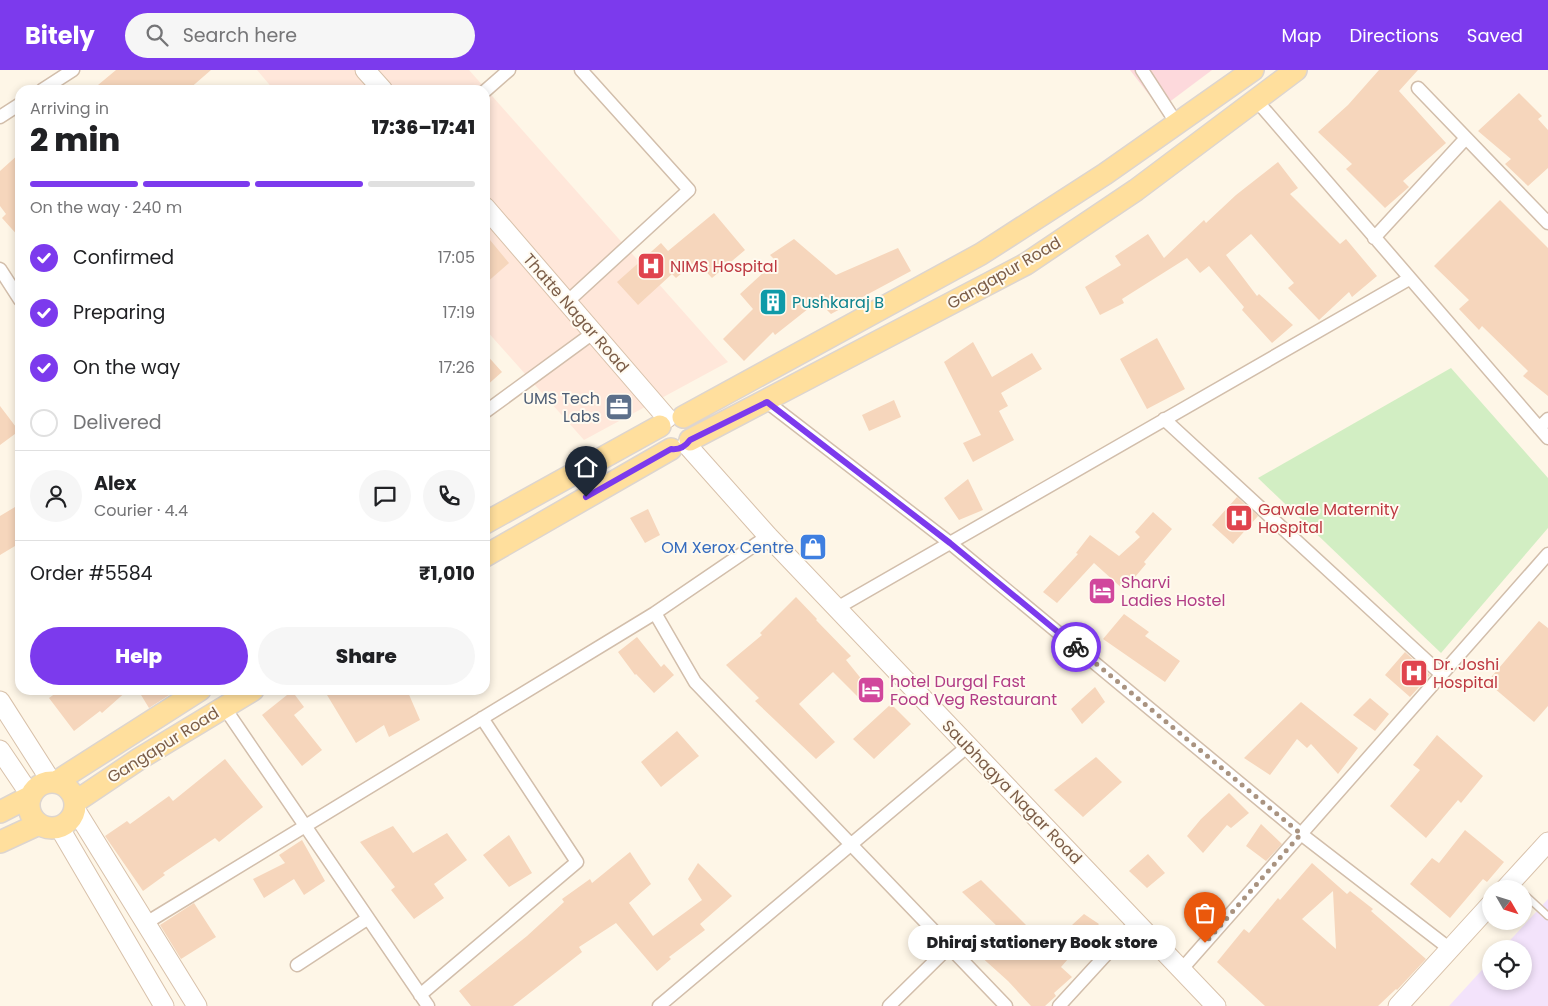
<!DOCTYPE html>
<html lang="en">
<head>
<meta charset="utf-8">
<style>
	body { margin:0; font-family:Poppins,sans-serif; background:#f6f6f6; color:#202124; height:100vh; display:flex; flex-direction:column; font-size:19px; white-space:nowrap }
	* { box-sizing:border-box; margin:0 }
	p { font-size:16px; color:#757577 }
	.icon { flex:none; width:28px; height:28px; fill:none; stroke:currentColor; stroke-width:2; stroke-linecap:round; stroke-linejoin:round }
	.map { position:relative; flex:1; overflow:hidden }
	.drawer { position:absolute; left:15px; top:15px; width:475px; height:610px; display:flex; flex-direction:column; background:#fff; border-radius:15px; box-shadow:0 2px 8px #0003 }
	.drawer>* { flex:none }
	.needle { width:32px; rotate:129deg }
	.buttons { position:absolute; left:1482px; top:810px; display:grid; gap:10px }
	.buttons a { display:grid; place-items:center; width:50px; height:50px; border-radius:50%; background:#fff; box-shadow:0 2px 8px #0003; font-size:25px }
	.pin { position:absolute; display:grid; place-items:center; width:42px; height:42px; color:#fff; margin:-51px -21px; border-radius:50% 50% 50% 0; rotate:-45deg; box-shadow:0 0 5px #0007 }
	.pin .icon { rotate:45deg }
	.courier { position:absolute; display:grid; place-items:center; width:50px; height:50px; margin:-25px; border:4px solid #7c3aed; border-radius:50%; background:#fff; color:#222; box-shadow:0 1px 6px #0007 }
	.bubble { position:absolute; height:35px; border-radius:18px; background:#fff; box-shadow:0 2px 8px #0003; font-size:16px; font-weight:800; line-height:35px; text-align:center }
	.headline em { font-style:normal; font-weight:800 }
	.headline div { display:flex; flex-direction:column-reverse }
	.headline { display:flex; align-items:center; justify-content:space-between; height:85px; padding:0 15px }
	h1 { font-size:32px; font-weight:800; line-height:38px }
	.bar { display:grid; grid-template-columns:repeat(4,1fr); gap:8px 5px; align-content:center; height:60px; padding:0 15px }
	.bar i { height:6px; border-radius:4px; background:#e0e0e0 }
	.bar .on { background:#7c3aed }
	.bar p { grid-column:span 4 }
	.line { display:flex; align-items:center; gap:12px; padding:0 15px; border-top:1px solid #e0e0e0 }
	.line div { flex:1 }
	.round { display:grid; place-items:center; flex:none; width:52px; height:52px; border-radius:26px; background:#f6f6f6 }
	ol { padding:0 15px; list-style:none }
	li { display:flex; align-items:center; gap:15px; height:55px }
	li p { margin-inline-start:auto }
	li .icon { padding:5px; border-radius:50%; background:#7c3aed; color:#fff; stroke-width:4 }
	li:last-child { color:#757577 }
	li i { width:28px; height:28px; border:2px solid #e0e0e0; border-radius:50% }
	.button { display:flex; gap:10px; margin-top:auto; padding:10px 15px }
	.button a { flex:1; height:58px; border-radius:30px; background:#7c3aed; color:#fff; font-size:20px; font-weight:800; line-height:58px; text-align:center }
	.button a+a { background:#f6f6f6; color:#202124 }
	header { display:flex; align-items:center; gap:30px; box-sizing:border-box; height:70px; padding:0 25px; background:#7c3aed; color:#fff }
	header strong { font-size:24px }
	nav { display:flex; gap:28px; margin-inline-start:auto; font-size:18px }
	.search { width:350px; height:45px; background:#f6f6f6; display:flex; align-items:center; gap:12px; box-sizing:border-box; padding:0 18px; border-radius:28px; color:#757577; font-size:19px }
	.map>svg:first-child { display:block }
</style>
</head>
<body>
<header>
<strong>Bitely</strong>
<div class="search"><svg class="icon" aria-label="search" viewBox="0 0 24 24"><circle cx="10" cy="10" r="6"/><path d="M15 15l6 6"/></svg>Search here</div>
<nav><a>Map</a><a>Directions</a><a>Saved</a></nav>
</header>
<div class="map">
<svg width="1548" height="936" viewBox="0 0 1548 936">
	<rect width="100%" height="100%" fill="#fef6e7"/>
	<path fill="#ffe7da" d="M257 0H469L728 292 584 370 485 259V20H274Z"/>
	<path fill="#f3e3fb" d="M1548 829V936H1449L1491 890V911H1524V879H1502Z"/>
	<path fill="#fdd9dc" d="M1130 0H1212L1160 39Z"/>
	<path fill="#d2eec3" d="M1451 298 1548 408V458L1441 583 1258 408Z"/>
	<path fill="#f6d6bc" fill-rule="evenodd" d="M116 0H211L188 20H92Z
		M1379 0H1418L1399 21 1446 73 1403 111 1409 117 1385 138 1346 99 1352 94 1318 62 1348 35Z
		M1519 23 1542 46 1538 49 1548 60V98L1528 116 1505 94 1511 89 1478 61Z
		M20 83V168L2 148 6 144 0 136V101Z
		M1278 92 1298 118 1290 124 1340 174 1346 169 1377 206 1352 227 1349 222 1319 250 1288 218 1294 213 1251 164 1226 185 1257 226 1259 224 1293 255 1272 273 1242 240 1244 237 1209 196 1200 203 1187 188 1122 229 1124 233 1100 245 1085 217 1121 195 1115 186 1148 164 1164 188 1204 150 1206 153 1236 125Z
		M1500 130 1548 178V326L1523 306 1528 301 1482 256 1479 260 1459 239 1469 230 1434 196Z
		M714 143 745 180 712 208 696 191 676 208 672 204 638 235 617 212 661 173 668 181Z
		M485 164 509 193 485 214Z
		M794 169 836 205 898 178 911 201 831 244 818 231 775 265 773 262 744 291 723 269 753 239 740 224 776 191 770 185Z
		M1157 268 1185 319 1147 339 1120 289Z
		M973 272 992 307 1032 283 1042 299 1001 323 1008 336 999 341 1014 370 973 392 963 373 981 365 944 292Z
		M485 283 502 302 485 317Z
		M894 330 901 347 869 361 862 345Z
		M0 336 19 361 0 375Z
		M968 409 983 440 959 450 944 428Z
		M1237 427 1258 446 1233 474 1212 455Z
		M20 434V473L0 485V446Z
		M648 439 660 465 645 473 630 448Z
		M1153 442 1172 459 1144 492 1146 494 1124 520 1094 493 1057 533 1043 522 1078 484 1076 483 1090 465 1119 486 1140 467 1135 462Z
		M796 527 817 549 816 550 851 586 846 590 872 622 860 629 833 602 799 634 835 672 816 689 755 631 759 628 726 595 762 565 760 563Z
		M1124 544 1149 562 1145 566 1180 591 1165 612 1103 569Z
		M1539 551 1548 558V636L1534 652 1487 612Z
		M637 567 661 597 664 594 674 605 654 623 636 604 635 605 618 582Z
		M1405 582 1430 605 1410 627 1385 605Z
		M1095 617 1105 632 1082 654 1071 639Z
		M60 620H128L102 643 100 641 74 661 49 628Z
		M138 620H177L149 638Z
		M324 620H407L420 650 389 667 384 655 356 673Z
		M292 621 304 637 294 645 322 680 302 696 262 645Z
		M1370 628 1389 644 1375 661 1353 645Z
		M1301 632 1358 678 1338 704 1311 674 1307 678 1297 669 1270 705 1244 688Z
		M891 634 911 654 874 689 853 669Z
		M677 661 699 686 661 717 641 692Z
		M1437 665 1483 706 1461 733 1458 730 1426 768 1390 736 1420 700 1413 695Z
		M1096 687 1122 712 1083 747 1054 720Z
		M225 689 263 737 219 772 215 768 163 803 165 805 143 821 105 766 127 751 130 754 169 726 173 731Z
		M1229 723 1249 743 1231 758 1227 755 1203 783 1187 766 1201 749Z
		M1261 754 1282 774 1266 791 1246 776Z
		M393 756 413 783 447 763 467 790 434 814 444 828 414 849 391 820 395 817 360 772Z
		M1465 760 1504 792 1487 812 1483 809 1450 848 1410 814 1432 788 1439 793Z
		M509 765 532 803 509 817 483 785Z
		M302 770 325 811 304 825 294 809 264 828 253 809 285 793 279 785Z
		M630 782 651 814 629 833 653 866 702 830 688 809 698 793 732 826 700 854 705 860 669 887 671 889 657 901 616 853 579 877 582 882 513 936H471L459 921 527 866 564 832 562 829 590 809 592 813Z
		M1148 784 1165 803 1147 818 1129 801Z
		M1312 793 1347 824 1350 821 1373 839 1371 841 1426 889 1397 920 1396 919 1378 936H1265L1217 892 1244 859 1249 863 1278 828 1280 830ZM1333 821 1336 879 1302 849Z
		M981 810 1048 877 1084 844 1099 854 1061 897 1072 907 1054 923 1056 926 1045 936H1031L1008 911 978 884 1002 861 962 822Z
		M194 833 216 867 181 889 160 855Z"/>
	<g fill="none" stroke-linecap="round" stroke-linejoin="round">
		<g stroke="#d2beab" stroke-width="9">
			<path id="lane" d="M1524 824 1548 846"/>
		</g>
		<g stroke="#d2beab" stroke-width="15">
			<path id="street" d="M1142 0 1177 54
				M1418 18 1548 153
				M42 20 73 0
				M485 21 509 0
				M1257 31 1548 368
				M0 47 20 34
				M1374 168 1466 68
				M0 199 20 230
				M567 232 689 120 581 0
				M767 332 950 473 1301 764 1450 879
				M485 342 593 263
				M1164 349 1441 604
				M1539 358 1548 349
				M768 466 655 543 695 612 1006 936
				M837 538 1409 209
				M224 637 428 936
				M146 853 655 543
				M297 895 367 849
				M1181 900 1548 484
				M420 925 577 792 482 648
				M659 936 968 676
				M889 936 949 877
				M1059 936 1136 852"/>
		</g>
		<g stroke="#d8c1aa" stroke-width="21">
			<path id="secondary" d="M365 0 383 20
				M485 137 667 348
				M687 375 768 466 1216 936
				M0 631 51 711
				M0 680 31 726
				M75 739 197 936
				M59 757 164 936
				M1505 819 1548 772
				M1398 936 1491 834"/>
		</g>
		<g stroke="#ddd5cf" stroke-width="24">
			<path id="primary" d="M683 347 981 184 1105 104 1253 0
				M690 370 1026 194 1136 120 1296 0
				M485 453 660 356
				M485 486 671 379
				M56 712 200 620
				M29 735a23 23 0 1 1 46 0a23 23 0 1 1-46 0Z
				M75 732 139 689 253 620
				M0 742 31 726
				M0 772 39 754"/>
		</g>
		<use href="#lane" stroke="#fff" stroke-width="6"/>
		<use href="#street" stroke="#fff" stroke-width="12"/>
		<use href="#secondary" stroke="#fff" stroke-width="19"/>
		<use href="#primary" stroke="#ffdf9d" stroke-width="21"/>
	</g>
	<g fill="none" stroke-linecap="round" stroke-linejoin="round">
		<path stroke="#a99380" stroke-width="5" stroke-dasharray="0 9" d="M1076 577 1301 764 1205 873"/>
		<path stroke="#7c3aed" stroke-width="6" d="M586 427 671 379C679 380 685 377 690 370L767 332 950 473 1076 577"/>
	</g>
	<defs>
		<g id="hospital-square" transform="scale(1.4375)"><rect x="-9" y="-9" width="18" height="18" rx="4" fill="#e0444e" stroke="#fffaef"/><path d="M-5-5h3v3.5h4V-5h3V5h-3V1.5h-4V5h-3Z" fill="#fff"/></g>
		<g id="building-square" transform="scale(1.4375)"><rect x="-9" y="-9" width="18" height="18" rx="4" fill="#0f9aa8" stroke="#fffaef"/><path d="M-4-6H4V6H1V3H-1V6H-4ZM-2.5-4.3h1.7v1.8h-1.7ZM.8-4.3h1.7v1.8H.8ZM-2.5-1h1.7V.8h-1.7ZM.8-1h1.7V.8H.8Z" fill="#fff"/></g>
		<g id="office-square" transform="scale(1.4375)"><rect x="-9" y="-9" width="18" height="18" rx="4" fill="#5c6f8a" stroke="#fffaef"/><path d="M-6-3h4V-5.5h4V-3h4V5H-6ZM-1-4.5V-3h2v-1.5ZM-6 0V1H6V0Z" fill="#fff"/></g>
		<g id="shop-square" transform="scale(1.4375)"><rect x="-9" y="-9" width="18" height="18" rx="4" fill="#3f7fe0" stroke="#fffaef"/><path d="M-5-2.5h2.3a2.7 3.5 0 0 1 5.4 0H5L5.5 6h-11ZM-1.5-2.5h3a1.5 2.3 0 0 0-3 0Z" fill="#fff"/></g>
		<g id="hotel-square" transform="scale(1.4375)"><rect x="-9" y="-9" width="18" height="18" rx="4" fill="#d1479c" stroke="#fffaef"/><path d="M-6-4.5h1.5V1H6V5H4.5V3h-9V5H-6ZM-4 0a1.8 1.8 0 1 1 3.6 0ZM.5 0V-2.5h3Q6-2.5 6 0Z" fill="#fff"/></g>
	</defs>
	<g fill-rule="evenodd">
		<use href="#hospital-square" x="651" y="196"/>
		<use href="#building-square" x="773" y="232"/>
		<use href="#office-square" x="619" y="337"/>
		<use href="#hospital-square" x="1239" y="448"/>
		<use href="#shop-square" x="813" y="477"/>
		<use href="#hotel-square" x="1102" y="521"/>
		<use href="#hospital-square" x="1414" y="603"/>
		<use href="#hotel-square" x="871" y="620"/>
	</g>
	<g text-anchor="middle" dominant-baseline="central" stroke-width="4" stroke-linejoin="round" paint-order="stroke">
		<g font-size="16" fill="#be3a42" stroke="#fffaef" text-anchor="start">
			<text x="670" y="196">NIMS Hospital</text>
			<text x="1258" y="439">Gawale Maternity<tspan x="1258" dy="18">Hospital</tspan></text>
			<text x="1433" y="594">Dr. Joshi<tspan x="1433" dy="18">Hospital</tspan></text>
		</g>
		<g font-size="16" fill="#7b5d48" stroke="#fffaef">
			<text transform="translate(1004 203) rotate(-30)">Gangapur Road</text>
			<text transform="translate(576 243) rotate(49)">Thatte Nagar Road</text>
			<text transform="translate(163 675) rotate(-32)">Gangapur Road</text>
			<text transform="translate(1012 722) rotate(46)">Saubhagya Nagar Road</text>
		</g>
		<g font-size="16" fill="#0d838f" stroke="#fffaef" text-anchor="start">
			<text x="792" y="232">Pushkaraj B</text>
		</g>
		<g font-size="16" fill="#4e5e75" stroke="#fffaef" text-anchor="end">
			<text x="600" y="328">UMS Tech<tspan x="600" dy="18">Labs</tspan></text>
		</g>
		<g font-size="16" fill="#366cbe" stroke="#fffaef" text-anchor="end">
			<text x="794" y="477">OM Xerox Centre</text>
		</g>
		<g font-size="16" fill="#b23c85" stroke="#fffaef" text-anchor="start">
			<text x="1121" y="512">Sharvi<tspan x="1121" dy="18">Ladies Hostel</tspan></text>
			<text x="890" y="611">hotel Durga| Fast<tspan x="890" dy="18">Food Veg Restaurant</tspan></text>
		</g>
	</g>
</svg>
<div class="buttons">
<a><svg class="needle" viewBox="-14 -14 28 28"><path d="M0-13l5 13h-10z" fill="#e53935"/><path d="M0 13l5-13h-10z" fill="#757577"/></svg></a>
<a><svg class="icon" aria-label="locate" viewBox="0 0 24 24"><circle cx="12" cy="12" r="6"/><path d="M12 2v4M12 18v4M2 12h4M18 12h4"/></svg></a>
</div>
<div class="pin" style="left:1205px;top:873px;background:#ea580c"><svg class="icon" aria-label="bag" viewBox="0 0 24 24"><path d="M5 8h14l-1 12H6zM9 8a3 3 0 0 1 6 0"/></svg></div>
<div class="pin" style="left:586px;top:427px;background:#1f2937"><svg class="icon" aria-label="home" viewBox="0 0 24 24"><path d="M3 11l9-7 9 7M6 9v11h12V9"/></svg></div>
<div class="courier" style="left:1076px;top:577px"><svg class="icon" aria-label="bike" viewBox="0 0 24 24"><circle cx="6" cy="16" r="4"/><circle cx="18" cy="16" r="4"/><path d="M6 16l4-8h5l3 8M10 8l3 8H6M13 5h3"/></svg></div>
<div class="bubble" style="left:908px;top:855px;width:268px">Dhiraj stationery Book store</div>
<section class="drawer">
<div class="headline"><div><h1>2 min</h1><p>Arriving in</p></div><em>17:36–17:41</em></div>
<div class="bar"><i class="on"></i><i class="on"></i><i class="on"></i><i></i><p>On the way · 240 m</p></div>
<ol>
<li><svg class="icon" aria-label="check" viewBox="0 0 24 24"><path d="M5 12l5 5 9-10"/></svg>Confirmed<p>17:05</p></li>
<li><svg class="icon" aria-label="check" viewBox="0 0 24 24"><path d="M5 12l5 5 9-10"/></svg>Preparing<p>17:19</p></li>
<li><svg class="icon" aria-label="check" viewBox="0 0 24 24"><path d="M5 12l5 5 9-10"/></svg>On the way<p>17:26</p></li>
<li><i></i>Delivered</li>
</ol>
<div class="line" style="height:90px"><a class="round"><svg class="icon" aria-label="person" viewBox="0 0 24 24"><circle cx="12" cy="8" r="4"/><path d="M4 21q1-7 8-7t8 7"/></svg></a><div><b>Alex</b><p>Courier · 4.4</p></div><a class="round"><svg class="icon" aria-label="chat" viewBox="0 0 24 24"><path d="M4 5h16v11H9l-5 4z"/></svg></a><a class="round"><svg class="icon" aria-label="phone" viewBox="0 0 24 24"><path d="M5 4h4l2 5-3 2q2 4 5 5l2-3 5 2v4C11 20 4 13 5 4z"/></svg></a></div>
<div class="line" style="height:65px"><div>Order #5584</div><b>₹1,010</b></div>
<div class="button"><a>Help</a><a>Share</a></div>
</section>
</div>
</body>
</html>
